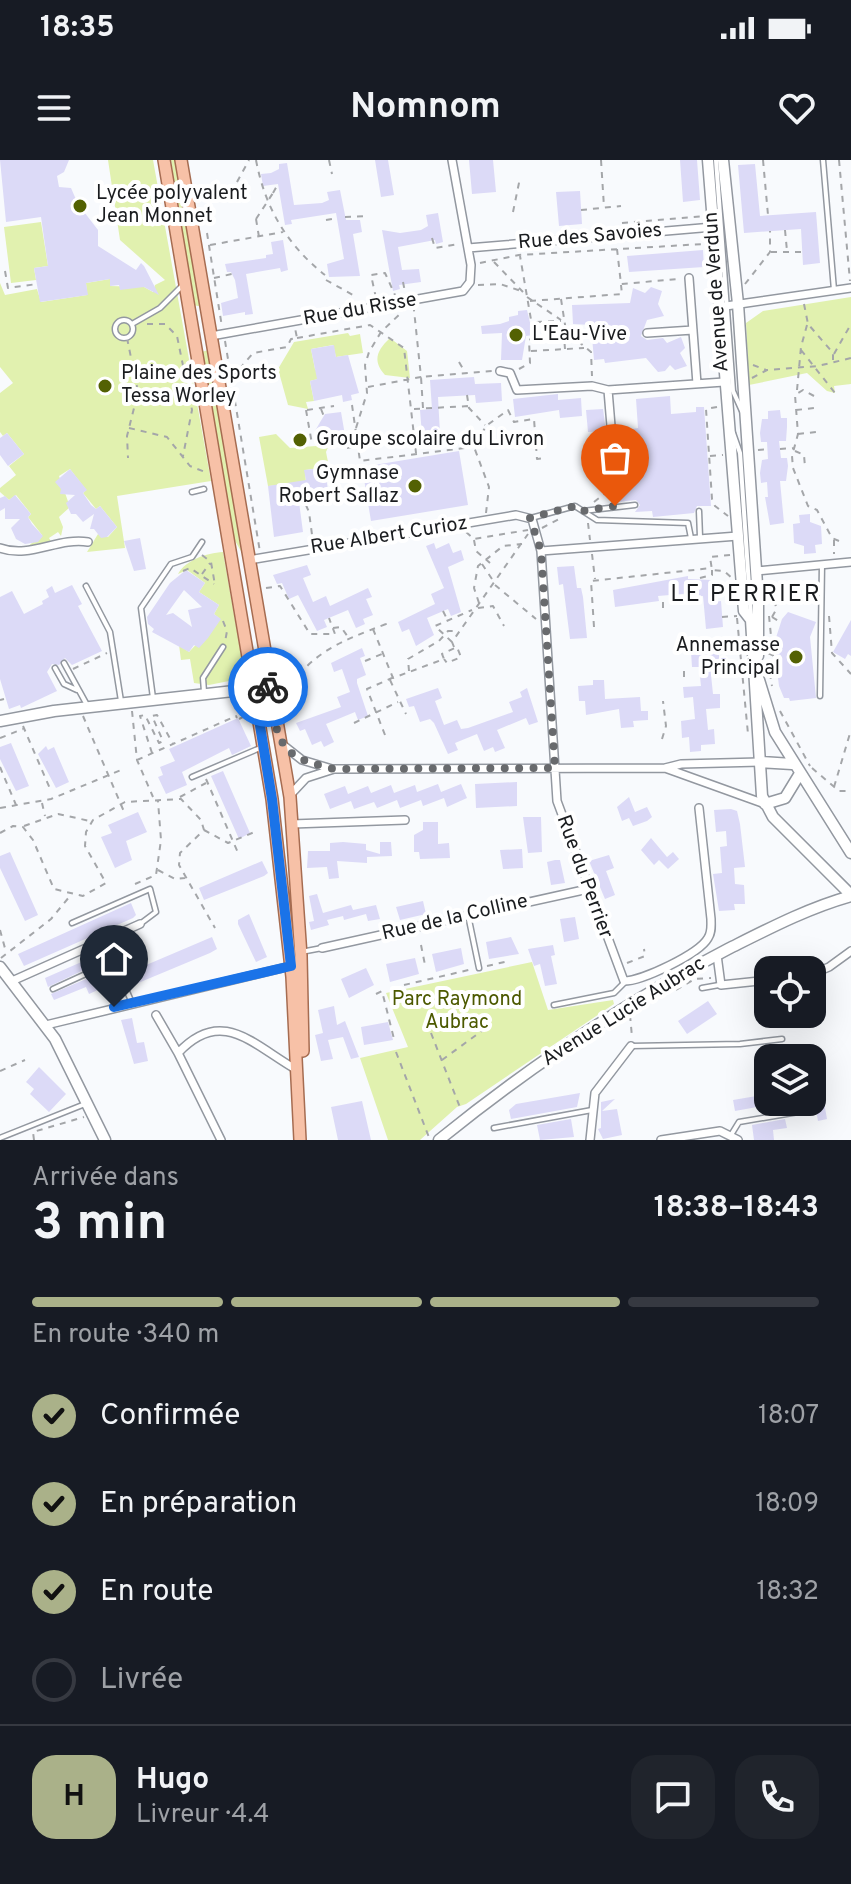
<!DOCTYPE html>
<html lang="fr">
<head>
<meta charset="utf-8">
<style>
	body { margin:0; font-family:Overpass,sans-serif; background:#20242c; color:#f1f3f6; height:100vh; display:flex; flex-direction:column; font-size:30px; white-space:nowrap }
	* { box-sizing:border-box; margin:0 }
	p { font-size:26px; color:#9ea1a6 }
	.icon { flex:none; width:44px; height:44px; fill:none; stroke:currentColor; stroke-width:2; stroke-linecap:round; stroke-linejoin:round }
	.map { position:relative; height:980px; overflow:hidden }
	.panel { display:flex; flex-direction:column; background:#171b24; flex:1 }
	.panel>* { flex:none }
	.fabs { position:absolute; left:754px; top:796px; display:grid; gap:16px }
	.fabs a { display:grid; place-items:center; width:72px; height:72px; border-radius:16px; background:#171b24; box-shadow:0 8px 32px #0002; font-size:40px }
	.pin { position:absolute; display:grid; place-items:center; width:68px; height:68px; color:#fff; margin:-82px -34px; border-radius:50% 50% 50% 0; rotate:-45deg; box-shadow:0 0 8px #0007 }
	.pin .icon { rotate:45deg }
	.courier { position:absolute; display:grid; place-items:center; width:80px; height:80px; margin:-40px; border:6px solid #1a73e8; border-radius:50%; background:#fff; color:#222; box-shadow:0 2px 10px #0007 }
	.overview em { font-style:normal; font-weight:700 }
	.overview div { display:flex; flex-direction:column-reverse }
	.overview { display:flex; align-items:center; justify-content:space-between; height:136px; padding:0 32px }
	h1 { font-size:52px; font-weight:700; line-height:60px }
	.bar { display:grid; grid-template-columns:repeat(4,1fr); gap:12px 8px; align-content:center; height:96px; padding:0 32px }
	.bar i { height:10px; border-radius:6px; background:#363941 }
	.bar .selected { background:#aab189 }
	.bar p { grid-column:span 4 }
	.line { display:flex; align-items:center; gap:20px; padding:0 32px; border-top:2px solid #363941 }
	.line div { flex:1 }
	.round { display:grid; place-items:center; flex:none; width:84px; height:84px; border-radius:24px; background:#20242c }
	ol { padding:0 32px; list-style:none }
	li { display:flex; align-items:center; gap:24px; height:88px }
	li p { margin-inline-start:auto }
	li .icon { padding:8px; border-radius:50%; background:#aab189; color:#111; stroke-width:4 }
	li:last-child { color:#9ea1a6 }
	li i { width:44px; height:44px; border:4px solid #363941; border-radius:50% }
	.status { display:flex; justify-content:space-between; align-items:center; height:56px; padding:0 40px; background:#171b24; direction:ltr }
	.status svg { height:22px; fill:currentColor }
	header { display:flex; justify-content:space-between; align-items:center; height:104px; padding:0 32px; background:#171b24; font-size:36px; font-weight:700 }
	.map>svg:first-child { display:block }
</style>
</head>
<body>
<div class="status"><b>18:35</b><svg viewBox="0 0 49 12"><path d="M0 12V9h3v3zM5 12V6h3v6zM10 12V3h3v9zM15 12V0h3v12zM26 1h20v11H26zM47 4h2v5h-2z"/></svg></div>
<header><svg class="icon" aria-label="menu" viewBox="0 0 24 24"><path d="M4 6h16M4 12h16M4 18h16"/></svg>Nomnom<svg class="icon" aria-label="heart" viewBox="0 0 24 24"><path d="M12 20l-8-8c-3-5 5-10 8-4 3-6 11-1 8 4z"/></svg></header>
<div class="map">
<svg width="851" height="980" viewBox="0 0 851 980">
	<rect width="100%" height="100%" fill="#f8fafd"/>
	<path fill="#e1f1af" d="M108 0H153L211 321 117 336 125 388 87 392 98 374 108 377 117 367 100 346 96 349 83 333 86 330 70 309 59 316 70 347 59 357 63 367 61 376 58 372 49 378 52 383 27 387 42 375 28 357 31 354 16 335 9 340 0 332V328L16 315 9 306 24 294 7 273 3 276 0 272V233L13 223 0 207V123L5 135 37 129 41 142 87 135 86 123 110 119V126L144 127 153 132 155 125 165 120 120 80Z
		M171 0H176L203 147 193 145Z
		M41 62 48 106 34 108 36 120 11 123 4 67Z
		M851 137V224L834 226 835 233 827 231 807 213 749 225 746 163 763 151Z
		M348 173 350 176 360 174 363 193 336 197 333 185 311 189 315 209 322 218 310 221 314 241 306 242 308 249 288 245 278 209 294 182Z
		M390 178 407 191 410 218 385 215C372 201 377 190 390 178Z
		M210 190 239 380 245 398 234 379 201 198 200 192Z
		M276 274 290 288 329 285 326 292 329 307 305 310 306 323 268 326 259 277Z
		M223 392 243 506 239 519 209 525 194 523 190 499 181 500 179 485 189 492 220 459 214 454 219 445 199 432 205 423 187 410 178 414C186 400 206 393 223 392Z
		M532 802 548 850 613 840 614 844 466 944 457 947 420 980H388L360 898 408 887 386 833Z"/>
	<path fill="#dcdaf7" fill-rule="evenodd" d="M0 0H69L64 12 57 16 59 27 71 28 78 44 98 70V86L136 110 141 103 144 106 159 135 144 127 120 130 119 125 110 126V119L86 123 88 135 40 142 34 108 48 106 41 57 6 62Z
		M375 0H388L394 35 381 37Z
		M469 0H493L496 32 472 34Z
		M680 0H697L700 40 683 42Z
		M287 3 294 45 322 43 329 40 327 32 340 30 346 60H360L362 72 353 74 360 116 329 117 327 104 344 99 336 53 291 60 292 64 285 65 278 24 263 26 261 14 271 13 279 9V4Z
		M755 4 760 56 816 52 820 103 803 105 801 69 744 73 738 5Z
		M580 31 582 64 559 66 556 32Z
		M438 53 443 82 436 84 435 80 398 87 402 110 419 109 421 122 399 125 400 129 393 131 382 70 400 73 421 70 428 66 426 55Z
		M283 80 288 110 281 112 280 108 246 114 253 154 245 155V152L223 156 221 143 238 138 235 120 231 112H227L225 104 266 98V95L273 94 271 82Z
		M703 90 704 107 629 112 627 96Z
		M651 127 662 131 658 144 664 156 647 160 641 176 647 180 663 178 667 183 681 177 685 188 680 193 687 206 675 210 670 205 665 211 658 212 646 198 605 203 604 199 594 200 591 165 573 164 572 145 630 143 633 128 645 133Z
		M527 150 533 175 526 176 522 200H501L502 173 482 174 481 166 500 164 509 161V157L518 155V151Z
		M334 185 336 197 348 195 359 233 351 235 352 240 343 242 342 235 314 241 310 221 317 219 311 189Z
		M474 217 475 224 501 223 502 241 476 243 475 235 438 237 440 274 422 275 420 250 432 249 430 220Z
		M558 234V240L581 238 582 256 560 258 559 250 515 257 513 239Z
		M670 236 671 254 696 252V247H704L711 346H697L694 353 653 357 652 351 635 352 640 345 636 340 596 344 618 342 614 272 638 268 636 239Z
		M603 249 606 271 588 272 586 250Z
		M780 250 781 258H787V267L786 281H779L781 298H787L788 306 786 321H780L784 363 770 365 765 337H768L767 322 761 323 760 313 762 300 768 299 767 282H761L760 273 762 259H768V251Z
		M341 252 346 281 318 286 315 271 319 264 325 254Z
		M7 273 24 294 8 306 0 295V278Z
		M459 291 468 345 371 361 362 307Z
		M325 308 329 338 299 342 303 372 274 377 268 326 306 320 304 310Z
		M70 309 87 330 83 333 91 345 96 349 100 346 117 367 107 377 101 378 94 369H90L94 354 83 362 76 354H71L66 343 75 335 60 334 61 329 55 322Z
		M15 335 31 354 28 357 32 364 43 376 38 382 25 384 16 379 11 368 20 359H5V348L0 351V338L5 336 9 340Z
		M810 354V362L821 366 822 384 815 385 816 393 804 394V386L794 383 793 364 800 363 799 355Z
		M140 378 146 409 134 411 124 381Z
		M434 383 436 389 449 383 453 393 461 390 464 400 448 407 461 452 451 456 448 449 427 458 434 475 416 486 409 469 402 472 398 462 435 444 431 434 444 428 426 386Z
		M307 405 311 415 303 418 313 442 326 436 330 446 368 428 372 437 366 439 373 455 363 459 365 464 356 468 348 450 324 460 327 467 317 471 298 435 289 439 282 423 277 424 273 415Z
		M574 406 577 428H581L583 437 587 478 570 479 563 424 559 425 557 407Z
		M186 410 205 423 199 432 219 445 214 454 221 459 208 478 199 488 194 485 189 492 152 472 154 469 148 464 147 457 170 423ZM184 430 202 447 188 450 192 467 173 453 166 455Z
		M688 416V419L711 420 713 442 721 441 723 467 706 469 703 436 695 437 694 433 658 436 659 441 615 447 613 430Z
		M72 425 82 444 78 446 102 491 72 505 65 498 59 505 52 504 47 512 57 531 21 548 20 545 9 549 0 519V437L12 431 24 454 43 444 42 441 49 437 46 430 52 426 55 433Z
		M788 452 816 462 810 477 816 538 790 541 789 538H784L779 526 776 502 779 496 774 494 777 489 773 487 782 459Z
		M851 460V496L848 494 845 499 833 492Z
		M362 488 365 496 360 498 366 515 357 519V523L368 556 358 560 355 552 326 564 334 582 324 587 321 581 312 585 305 569 300 571 296 563 341 547 337 537 350 532 342 509 334 512 331 503Z
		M719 490V498H726L727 513 711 515 713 534H720V548L706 549 708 570 714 569 715 584 701 585V591L690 592 689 577 682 578 681 561 695 559 693 537 684 538 683 527 701 526 699 507H692L691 492Z
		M593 520H604L605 539 640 537 641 551H648V560L633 561 634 567 621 568 619 549 586 555 585 541H579L578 526 593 525Z
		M438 528 442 538 435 541 444 565 457 560 461 569 468 568 513 552 509 542 522 537 520 532 527 528 538 562 529 565 526 558 497 570 505 588 495 592 493 587 484 591 477 574 455 583 458 590 448 594 434 563 430 559 420 562 414 546 409 547 406 539Z
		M238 558 251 586 232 595 229 588 182 612 187 625 166 634 158 617 163 615 160 607 175 601 169 589Z
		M11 583 29 626 16 631 0 599V587Z
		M46 586 48 590 54 587 69 622 56 628 38 594Z
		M223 611 250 673 239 679 211 616Z
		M517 622V646L476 648 475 624Z
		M438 624 441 632 461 624 467 638 447 647 444 638 423 646 421 640 400 648 397 640 377 648 374 642 354 649 351 641 330 649 324 634 345 626 348 634 368 626 371 633 391 625 394 633 415 625 417 632Z
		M629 637 635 652 647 647 652 657 647 661 633 666 629 658 622 661 617 647Z
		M731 649 737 651 740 664 745 707 734 708 735 724 744 725 745 744H734L735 750 719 751 713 714 722 713 720 687 727 686 726 671 716 672 714 650Z
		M138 652 147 672 126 681 132 700 115 708 101 677 112 673 108 665Z
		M523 657H541L542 692 528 693Z
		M423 662H438V684L449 683 450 698 420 699 419 692H414V675L423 670Z
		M651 678 667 697 673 692 679 699 668 709 659 700 654 705 641 690Z
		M343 682 366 684V690L380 694V682H391L392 696 367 697V703L337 701 339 718 329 719 327 707 307 708 308 691H330V683Z
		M522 689 523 708 503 709 500 690Z
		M10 692 38 755 25 761 0 708V696Z
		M609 695 614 708 606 711 615 735 605 739 589 701Z
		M555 700H560L565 723 551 725 547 702Z
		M262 701 268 713 264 716 204 740 199 728Z
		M317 734 323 753 351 745 353 750 376 745 380 759 368 761 366 754 344 760 343 756 327 760 329 765 311 770 309 762 314 761 309 736Z
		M423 741 426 754 400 760 396 747Z
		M131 743 136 755 133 758 24 806 18 794Z
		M249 754 267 797 256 802 238 764V760Z
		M575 757 579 779 564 782 560 759Z
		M212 777 217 789 210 793 131 826 125 814Z
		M511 777 519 794 489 799 486 782Z
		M553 785 555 795 551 796 557 824 545 826 540 804 534 806 528 789Z
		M461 788 464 804 436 812 432 794Z
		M98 790 107 799 48 827 45 818 86 800 85 796Z
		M415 798 419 814 390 822 386 804Z
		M366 808 374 825 349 838 341 819Z
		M107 810 113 823 89 834 86 827 54 840 51 834Z
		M708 841 717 854 687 874 678 861Z
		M334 846 337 865 345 861 359 897 351 899 343 877 328 880 333 899 321 901 315 875 323 873 318 850Z
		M132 858 137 883 144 882 148 901 134 904 121 860Z
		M388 862 393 880 364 885 361 867Z
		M39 907 66 934 49 952 30 934 34 929 26 922Z
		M821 925 827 959 818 961 812 927Z
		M580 933 577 947 511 959 509 950 516 944Z
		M768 934V945L735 951 733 940Z
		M615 939 602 951 617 949 622 975 603 979 598 969 601 968V942Z
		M362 941 371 980H338L331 947Z
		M571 959 574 977 540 980 537 965Z
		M785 959 787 968 773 970 774 980H754L752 965Z"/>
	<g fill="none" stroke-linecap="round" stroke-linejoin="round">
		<g stroke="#9398a0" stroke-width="7">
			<path id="lane" d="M716 0 733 231 742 251
				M823 0 834 130
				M115 169a9 9 0 1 1 18 0a9 9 0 1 1-18 0Z
				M132 164 160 148 183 125
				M733 273 740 293 751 455
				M192 332 204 329
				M583 351 635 345
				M699 351 700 377
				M531 358 575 346 597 360 688 363 691 378
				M86 426 110 472 121 541
				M64 503 87 545
				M55 508 64 524 77 530
				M204 532 203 518 223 487
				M820 536 822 404
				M153 538 141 448 171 404 192 397 202 382
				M192 617 260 588
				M468 755 479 808
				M72 763 150 729 156 752 140 764
				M104 779 132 843
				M301 792 322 788
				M702 828 719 825
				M53 829 114 801
				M554 845 614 833 625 822
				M631 886 740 884 782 879
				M494 968 592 950
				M731 975 739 962 810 950
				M0 978 85 944"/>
		</g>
		<g stroke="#9398a0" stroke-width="10">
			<path id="street" d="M468 88 713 67
				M689 118 697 224
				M719 147 851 128
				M647 173 693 170
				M211 176 463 131 470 122 471 105 452 0
				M500 211 510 213 517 230 592 226 608 230 724 222
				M608 230 611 266
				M0 388C30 399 58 377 88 382
				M541 391 738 376
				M249 400 516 355 532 359 541 391 557 641 624 821C642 821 699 794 708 778 712 772 711 766 711 759L699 648
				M756 411 851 402
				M283 585 302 600 332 609
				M665 608 765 644
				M291 634 306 618 334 609 665 608 681 604 760 602
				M292 664 405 660
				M322 788 588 729
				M717 795 721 825 768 820
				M812 814 829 807 851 791
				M12 821 140 764
				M156 855 178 893
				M46 865 291 806
				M221 980 178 893C222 846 253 885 297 910
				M590 980 595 933 631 886
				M661 980 720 971 738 980"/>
		</g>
		<g stroke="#9398a0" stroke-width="13">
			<path id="secondary" d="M708 0 744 451 751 460 762 636 773 657 851 735
				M723 0 738 144 758 439V496
				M759 520 775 572 851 693
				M0 561 54 551 269 527
				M760 602 792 604
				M765 644 785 638 799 615
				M0 807 55 879 105 980
				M439 980C529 907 626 842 728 789 768 769 808 748 851 736"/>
		</g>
		<g stroke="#a66c51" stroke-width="14">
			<path id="primary" d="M164 0 272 639 292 817 300 980
				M181 0 290 637 301 796 303 891"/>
		</g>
		<path stroke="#a4a6a9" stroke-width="2" stroke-dasharray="6 6" stroke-linecap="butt" d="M256 0C265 48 287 85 325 115
			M329 0 332 14
			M601 0 604 47
			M763 0 768 55
			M839 0 850 121
			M237 22 249 0
			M273 33 278 24
			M581 50 621 46
			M513 52 520 18
			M345 57 368 56
			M256 59 259 77
			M326 60 337 58
			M622 63 705 56
			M785 70 787 91
			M207 73 222 167
			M432 78 435 88 458 84
			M210 85 283 72
			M617 89 621 124 679 119
			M771 92H802
			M494 102 523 132
			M480 103 519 95 703 84
			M5 111 8 128 37 124
			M214 118 232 114
			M326 120 353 135
			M403 122 405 132
			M745 124 770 92V71
			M478 125 500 124 521 131
			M527 137 561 160
			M376 138 371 115 385 113 395 135
			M561 139 566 171 591 192 592 216
			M530 141 622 134 621 125
			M804 144 808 164 833 193V200
			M536 162 561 161
			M147 164H165L177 176 192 250 183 296
			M536 177 564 176 565 189
			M127 178 138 232 127 276 128 298
			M297 178 370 165 404 188 416 293
			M225 181 260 392
			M801 190 835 233
			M531 191 584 188
			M834 194 851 164
			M459 202 465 212
			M753 205 766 210
			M519 209 530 203 529 180 534 177 520 96
			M232 218 253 193 287 187 291 179 297 178 295 168
			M752 218 767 210 818 206 851 198
			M368 227 421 217 414 150
			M797 230 801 187 807 165
			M467 235 469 248 485 265
			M814 236 803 230 795 235 798 274 792 296 793 308 808 346 817 350 832 378 839 381
			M352 245 360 301 473 287
			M717 247 706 249 712 339 715 346 728 356
			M423 248 421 217 492 211
			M321 249 325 259
			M414 249 469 246
			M306 250 312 284
			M307 250 334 246
			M796 250 815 248
			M129 268 167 277 190 306 205 312
			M356 268 367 233 365 205 369 192 381 172 403 151
			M798 274 816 272
			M347 288 357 286
			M780 289 794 288
			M758 290 768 289
			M795 291 804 295 805 307
			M710 296 723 295
			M330 306 336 338
			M301 334 309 352 313 382
			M594 342 612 328 607 286
			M486 353 489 327 474 287 486 266 508 250 514 262 534 259 537 299 546 298
			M588 363 590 380
			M542 368 561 358
			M466 372 474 379 528 370
			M474 380 476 391 490 403
			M834 380V394
			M592 394 595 419
			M202 395 211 402 215 425
			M730 395 710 397 712 410 724 411 733 419
			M482 404 494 422
			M183 411 190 408 214 424
			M202 414 210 403
			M700 418 712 415V410
			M495 425 536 459
			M266 428 280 426 310 474H335L329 458
			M663 442V453
			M479 443 474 428 478 406 503 386 522 384
			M478 448 493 446 504 466
			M443 451 447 459
			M769 456 773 496
			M829 456 832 493 851 514
			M722 457 737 456
			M772 457 776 450 775 438
			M772 457 780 462
			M737 458 748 574
			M223 461 227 471 225 482
			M594 467 591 421 712 408
			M333 468 341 467 348 477
			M373 469 393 518 444 499 442 494 457 487 461 497 447 503 444 499
			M452 482 435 466 472 450
			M454 487 452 482 528 374
			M684 487 697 486 696 482
			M768 493 778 498
			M365 501 382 494
			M768 501 772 526
			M73 509 107 493
			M409 511 408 499 439 481 448 471H458
			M684 511V522
			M390 520 406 554
			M284 533C314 491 339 482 386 464L384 460
			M0 540 4 539
			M132 551 137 600 153 637
			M780 551 810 606
			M83 556 125 654
			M239 559 249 554
			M354 563 398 542
			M23 566 51 631
			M385 575 367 529 392 518
			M0 578 23 569
			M662 579 666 566 663 541
			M152 593 140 556 145 555 159 583 163 581 152 556 157 555 173 584
			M137 600 236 556 237 558
			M0 607 16 645
			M812 608 839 631H851
			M206 619 239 695
			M834 627 851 570
			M180 637 206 623
			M42 643 45 656
			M0 648 51 639 121 610
			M24 666 58 654 90 661
			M204 670 228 683 257 671
			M0 673 13 666 23 667 33 680 54 729 83 736 106 723 85 686 86 672 93 660 125 642 181 639 201 660 204 670 180 693 179 705 215 768
			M158 710 175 719 185 718
			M135 724 156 715 161 680 158 641
			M0 770 6 792
			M421 785 425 805
			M1 798 51 759 70 736
			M627 803 645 796 644 789
			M487 806 509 801
			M404 825 473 809
			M676 830 695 819 711 818
			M376 834 382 831 394 879
			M630 855 632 877
			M431 873 461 950
			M396 892 430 980
			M442 900 483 870
			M0 911 25 900
			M34 980 33 972 84 957"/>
		<use href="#lane" stroke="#fff" stroke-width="4"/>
		<use href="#street" stroke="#fff" stroke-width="7"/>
		<use href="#secondary" stroke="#fff" stroke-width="10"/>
		<use href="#primary" stroke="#f7c1a7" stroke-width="11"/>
		<path stroke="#a4a6a9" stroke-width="2" stroke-dasharray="6 6" stroke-linecap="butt" d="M256 59 273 33"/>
	</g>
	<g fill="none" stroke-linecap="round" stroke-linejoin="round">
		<path stroke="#686a6d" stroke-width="8" stroke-dasharray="0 14.4" d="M268 527C271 534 272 547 274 557 281 596 298 600 334 609L555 608 541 391 530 358 575 346 583 351 615 346"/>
		<path stroke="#1a73e8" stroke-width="10" d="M114 847 291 806 272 639 254 529 268 527"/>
	</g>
	<g fill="#536103" stroke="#fff" stroke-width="3">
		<circle cx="80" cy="46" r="8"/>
		<circle cx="516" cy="175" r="8"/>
		<circle cx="105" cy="226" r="8"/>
		<circle cx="300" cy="280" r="8"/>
		<circle cx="415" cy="326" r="8"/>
		<circle cx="796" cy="497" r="8"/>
	</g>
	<g text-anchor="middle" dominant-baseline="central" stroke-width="8" stroke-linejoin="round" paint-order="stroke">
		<g font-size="20" fill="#1a1c1f" stroke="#fff" text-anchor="start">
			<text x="96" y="34">Lycée polyvalent<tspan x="96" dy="23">Jean Monnet</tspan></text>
			<text x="532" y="175">L'Eau-Vive</text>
			<text x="121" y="214">Plaine des Sports<tspan x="121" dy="23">Tessa Worley</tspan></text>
			<text x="316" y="280">Groupe scolaire du Livron</text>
			<text x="399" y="314" text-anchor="end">Gymnase<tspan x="399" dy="23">Robert Sallaz</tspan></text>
			<text x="780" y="486" text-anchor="end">Annemasse<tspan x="780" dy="23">Principal</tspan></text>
		</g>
		<g font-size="20" fill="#1a1c1f" stroke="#fff">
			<text transform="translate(590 77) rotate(-5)">Rue des Savoies</text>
			<text transform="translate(717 132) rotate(-94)">Avenue de Verdun</text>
			<text transform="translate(360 150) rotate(-10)">Rue du Risse</text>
			<text transform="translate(389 376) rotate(-9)">Rue Albert Curioz</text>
			<text transform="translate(584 717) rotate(70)">Rue du Perrier</text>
			<text transform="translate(455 758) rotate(-13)">Rue de la Colline</text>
			<text transform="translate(624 852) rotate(-32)">Avenue Lucie Aubrac</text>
		</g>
		<g font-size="20" fill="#4c5900" stroke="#fff">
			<text x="457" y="840">Parc Raymond<tspan x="457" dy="23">Aubrac</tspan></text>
		</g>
		<g font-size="24" letter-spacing="2" fill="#1a1c1f" stroke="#fff">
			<text x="746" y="435">LE PERRIER</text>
		</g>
	</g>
</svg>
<div class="fabs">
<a><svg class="icon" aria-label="locate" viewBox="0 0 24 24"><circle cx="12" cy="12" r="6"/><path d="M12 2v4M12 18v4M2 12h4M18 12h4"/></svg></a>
<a><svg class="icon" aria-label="layers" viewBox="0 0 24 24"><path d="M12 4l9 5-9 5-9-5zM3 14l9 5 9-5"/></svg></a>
</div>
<div class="pin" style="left:615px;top:346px;background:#ea580c"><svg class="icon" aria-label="bag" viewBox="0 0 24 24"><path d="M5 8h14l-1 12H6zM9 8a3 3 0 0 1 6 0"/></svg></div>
<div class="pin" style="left:114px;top:847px;background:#1f2937"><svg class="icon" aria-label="home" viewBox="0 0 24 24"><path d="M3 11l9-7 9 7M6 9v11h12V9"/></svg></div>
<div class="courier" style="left:268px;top:527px"><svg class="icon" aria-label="bike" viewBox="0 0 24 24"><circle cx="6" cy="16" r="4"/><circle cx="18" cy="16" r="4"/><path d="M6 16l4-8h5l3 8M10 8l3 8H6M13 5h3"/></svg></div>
</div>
<section class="panel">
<div class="overview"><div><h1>3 min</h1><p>Arrivée dans</p></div><em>18:38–18:43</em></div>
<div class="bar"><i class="selected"></i><i class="selected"></i><i class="selected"></i><i></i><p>En route · 340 m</p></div>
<ol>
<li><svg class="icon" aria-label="check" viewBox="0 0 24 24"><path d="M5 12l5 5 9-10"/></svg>Confirmée<p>18:07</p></li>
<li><svg class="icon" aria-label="check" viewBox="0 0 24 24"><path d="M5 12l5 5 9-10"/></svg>En préparation<p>18:09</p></li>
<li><svg class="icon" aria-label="check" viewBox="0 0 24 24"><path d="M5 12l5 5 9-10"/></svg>En route<p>18:32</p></li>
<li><i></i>Livrée</li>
</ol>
<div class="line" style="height:144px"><b class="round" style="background:#aab189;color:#111">H</b><div><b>Hugo</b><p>Livreur · 4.4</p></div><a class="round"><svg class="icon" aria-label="chat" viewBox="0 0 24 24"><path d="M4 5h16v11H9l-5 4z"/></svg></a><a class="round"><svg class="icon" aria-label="phone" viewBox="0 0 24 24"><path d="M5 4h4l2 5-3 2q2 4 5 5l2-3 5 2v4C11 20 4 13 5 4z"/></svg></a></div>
</section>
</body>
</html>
